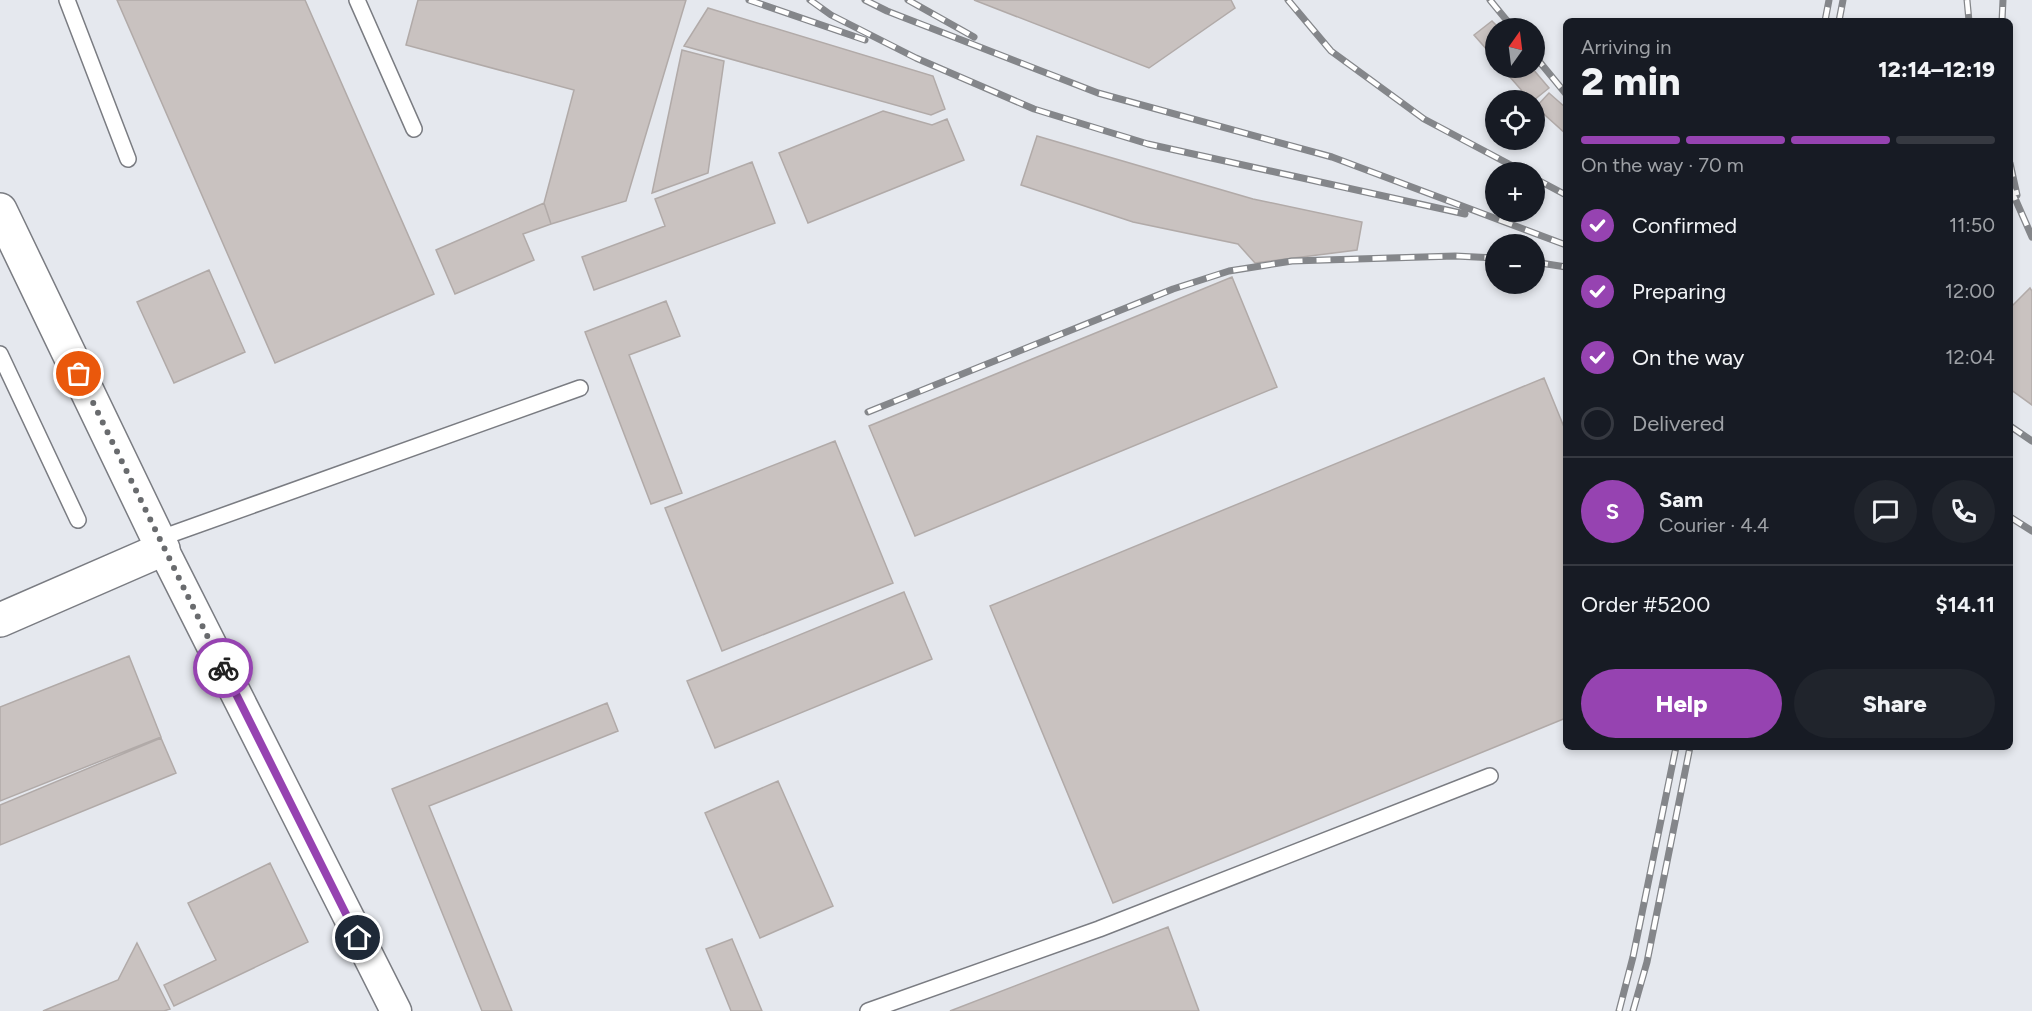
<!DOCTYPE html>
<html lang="en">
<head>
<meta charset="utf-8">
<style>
	body { margin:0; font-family:Figtree,sans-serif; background:#20242c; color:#f1f3f6; height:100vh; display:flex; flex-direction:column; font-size:22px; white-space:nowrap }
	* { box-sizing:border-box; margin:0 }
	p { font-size:20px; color:#9ea1a6 }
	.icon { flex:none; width:33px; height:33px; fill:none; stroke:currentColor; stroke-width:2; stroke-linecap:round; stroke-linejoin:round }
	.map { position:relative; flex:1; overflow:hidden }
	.side { position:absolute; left:1563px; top:18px; width:450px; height:732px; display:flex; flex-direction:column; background:#171b24; border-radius:9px; box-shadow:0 3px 9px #0003 }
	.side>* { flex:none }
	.needle { width:39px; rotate:14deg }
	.tools { position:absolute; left:1485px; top:18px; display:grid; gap:12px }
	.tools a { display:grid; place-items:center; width:60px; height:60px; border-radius:50%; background:#171b24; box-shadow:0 3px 9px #0003; font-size:30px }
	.pin { position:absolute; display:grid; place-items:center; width:51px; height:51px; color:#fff; margin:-26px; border:3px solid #fff; border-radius:50%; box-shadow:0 2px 6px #0007 }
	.courier { position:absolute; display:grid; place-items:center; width:60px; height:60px; margin:-30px; border:4px solid #9643b1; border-radius:50%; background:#fff; color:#222; box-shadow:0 2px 8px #0007 }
	.headline em { font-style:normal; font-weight:800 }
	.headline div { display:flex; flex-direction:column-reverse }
	.headline { display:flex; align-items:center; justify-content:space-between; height:102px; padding:0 18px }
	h1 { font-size:39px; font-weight:800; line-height:45px }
	.bar { display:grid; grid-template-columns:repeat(4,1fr); gap:9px 6px; align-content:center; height:72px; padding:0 18px }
	.bar i { height:8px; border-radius:4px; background:#363941 }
	.bar .current { background:#9643b1 }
	.bar p { grid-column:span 4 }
	.line { display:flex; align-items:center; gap:15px; padding:0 18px; border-top:2px solid #363941 }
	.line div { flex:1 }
	.round { display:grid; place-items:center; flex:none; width:63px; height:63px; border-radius:32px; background:#20242c }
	ol { padding:0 18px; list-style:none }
	li { display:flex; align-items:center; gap:18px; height:66px }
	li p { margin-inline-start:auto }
	li .icon { padding:6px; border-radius:50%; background:#9643b1; color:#fff; stroke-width:4 }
	li:last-child { color:#9ea1a6 }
	li i { width:33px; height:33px; border:3px solid #363941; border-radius:50% }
	.primary-button { display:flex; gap:12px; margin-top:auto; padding:12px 18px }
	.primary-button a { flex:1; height:69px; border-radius:36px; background:#9643b1; color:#fff; font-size:24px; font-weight:800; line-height:69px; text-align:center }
	.primary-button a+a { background:#20242c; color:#f1f3f6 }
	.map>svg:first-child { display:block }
</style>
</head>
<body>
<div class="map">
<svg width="2032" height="1011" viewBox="0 0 2032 1011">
	<rect width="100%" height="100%" fill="#e5e8ee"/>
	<path fill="#c9c2c0" stroke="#b1aaa8" stroke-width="1.5" d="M117 0H305L434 294 275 363Z
		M418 0H686L626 201 551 224 544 203 574 90 406 45Z
		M974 0H1231L1235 8 1149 68Z
		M708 8 933 76 945 109 931 115 684 46Z
		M1492 21 1499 28H1496V60L1474 35Z
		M682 50 724 61 708 173 652 193Z
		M1502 68H1532L1549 88 1534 100H1530Z
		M1549 93 1566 108V134L1536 107Z
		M883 111 932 125 947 119 964 160 808 223 779 153Z
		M1037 136 1253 199 1362 222 1357 250 1255 263 1238 244 1133 222 1021 185Z
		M752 162 775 223 594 290 582 257 665 226 655 199Z
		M544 203 551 224 523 234 534 260 455 294 436 250Z
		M209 270 245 352 174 383 137 302Z
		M1232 277 1277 387 915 536 869 426Z
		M2030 288 2032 291V405L2010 389V308Z
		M666 301 680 336 629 355 682 493 651 504 585 332Z
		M1544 378 1566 432V718L1113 903 990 606Z
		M835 441 893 583 722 651 665 508Z
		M904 592 932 659 715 748 687 681Z
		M129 656 161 737 0 801V707Z
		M607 703 618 731 429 806 512 1011H482L392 789Z
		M161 738 176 773 0 845V805Z
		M778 781 833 906 760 938 705 813Z
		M270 863 308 942 174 1006 164 985 216 960 188 903Z
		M1168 927 1199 1011H950Z
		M732 939 762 1011H731L706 949Z
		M137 943 170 1009 164 1011H43L118 980Z"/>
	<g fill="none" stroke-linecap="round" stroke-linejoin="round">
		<g stroke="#7a7c82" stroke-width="18">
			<path id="lane" d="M67 0 128 159
				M357 0 414 129
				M0 354 78 520
				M158 539 580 388
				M868 1011 1099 929 1490 776"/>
		</g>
		<g stroke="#7a7c82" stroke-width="33">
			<path id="street" d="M163 549 396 1011"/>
		</g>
		<g stroke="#7a7c82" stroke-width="36">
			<path id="secondary" d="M0 210 163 549 0 620"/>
		</g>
		<use href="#lane" stroke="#fff" stroke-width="15"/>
		<use href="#street" stroke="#fff" stroke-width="30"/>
		<use href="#secondary" stroke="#fff" stroke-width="33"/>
		<g stroke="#84868a" stroke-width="7">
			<path id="rail" d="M749 0 865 40
				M810 0 831 15 916 58 1034 109 1148 144 1465 214
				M865 0 887 11 1098 93 1332 157 1566 245
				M908 0 974 37
				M1288 0 1331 51 1424 119 1524 172
				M1490 0 1513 28
				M1967 0 1969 21
				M1825 21 1829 0
				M1839 21 1843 0
				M2002 21 2003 0
				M1534 55 1566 94
				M2010 163 2017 195
				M1534 178 1566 195
				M2010 187 2032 237
				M1534 262 1566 267
				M868 412 1173 289 1229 271 1292 261 1455 256 1496 258
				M2010 426 2032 441
				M2010 517 2032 531
				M1619 1011 1633 957 1676 747
				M1633 1011 1647 962 1690 747"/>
		</g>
		<use href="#rail" stroke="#fff" stroke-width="4.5" stroke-dasharray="14" stroke-linecap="butt"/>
	</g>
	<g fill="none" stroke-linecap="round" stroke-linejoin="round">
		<path stroke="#696b6e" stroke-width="6" stroke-dasharray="0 10.8" d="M79 374 223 668"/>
		<path stroke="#9643b1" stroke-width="8" d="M223 668 358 938"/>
	</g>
</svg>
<div class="tools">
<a><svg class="needle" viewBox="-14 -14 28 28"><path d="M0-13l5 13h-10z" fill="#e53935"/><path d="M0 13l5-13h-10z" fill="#9ea1a6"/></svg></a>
<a><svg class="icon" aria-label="locate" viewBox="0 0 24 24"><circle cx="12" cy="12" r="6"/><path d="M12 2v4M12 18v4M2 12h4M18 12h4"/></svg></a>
<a>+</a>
<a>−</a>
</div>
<div class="pin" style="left:79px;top:374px;background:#ea580c"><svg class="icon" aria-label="bag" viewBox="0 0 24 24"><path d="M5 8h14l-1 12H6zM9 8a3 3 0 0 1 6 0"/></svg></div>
<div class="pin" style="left:358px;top:938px;background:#1f2937"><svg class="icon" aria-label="home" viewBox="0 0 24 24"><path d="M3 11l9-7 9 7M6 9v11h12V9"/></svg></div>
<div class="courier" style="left:223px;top:668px"><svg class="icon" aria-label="bike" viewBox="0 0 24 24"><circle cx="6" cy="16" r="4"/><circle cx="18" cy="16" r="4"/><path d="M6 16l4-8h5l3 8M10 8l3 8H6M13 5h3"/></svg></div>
<section class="side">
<div class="headline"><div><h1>2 min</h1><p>Arriving in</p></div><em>12:14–12:19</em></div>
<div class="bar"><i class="current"></i><i class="current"></i><i class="current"></i><i></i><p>On the way · 70 m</p></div>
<ol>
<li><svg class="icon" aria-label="check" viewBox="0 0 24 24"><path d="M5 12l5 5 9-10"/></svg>Confirmed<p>11:50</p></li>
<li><svg class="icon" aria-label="check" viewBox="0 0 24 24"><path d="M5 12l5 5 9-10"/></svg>Preparing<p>12:00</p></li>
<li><svg class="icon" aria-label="check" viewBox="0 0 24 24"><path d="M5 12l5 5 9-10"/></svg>On the way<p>12:04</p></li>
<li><i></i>Delivered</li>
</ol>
<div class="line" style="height:108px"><b class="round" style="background:#9643b1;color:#fff">S</b><div><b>Sam</b><p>Courier · 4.4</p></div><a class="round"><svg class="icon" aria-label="chat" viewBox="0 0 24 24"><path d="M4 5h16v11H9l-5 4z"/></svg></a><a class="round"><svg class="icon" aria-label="phone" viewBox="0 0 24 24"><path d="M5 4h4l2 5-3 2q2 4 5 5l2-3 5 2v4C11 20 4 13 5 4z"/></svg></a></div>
<div class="line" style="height:78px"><div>Order #5200</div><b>$14.11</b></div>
<div class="primary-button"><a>Help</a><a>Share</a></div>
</section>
</div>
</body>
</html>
